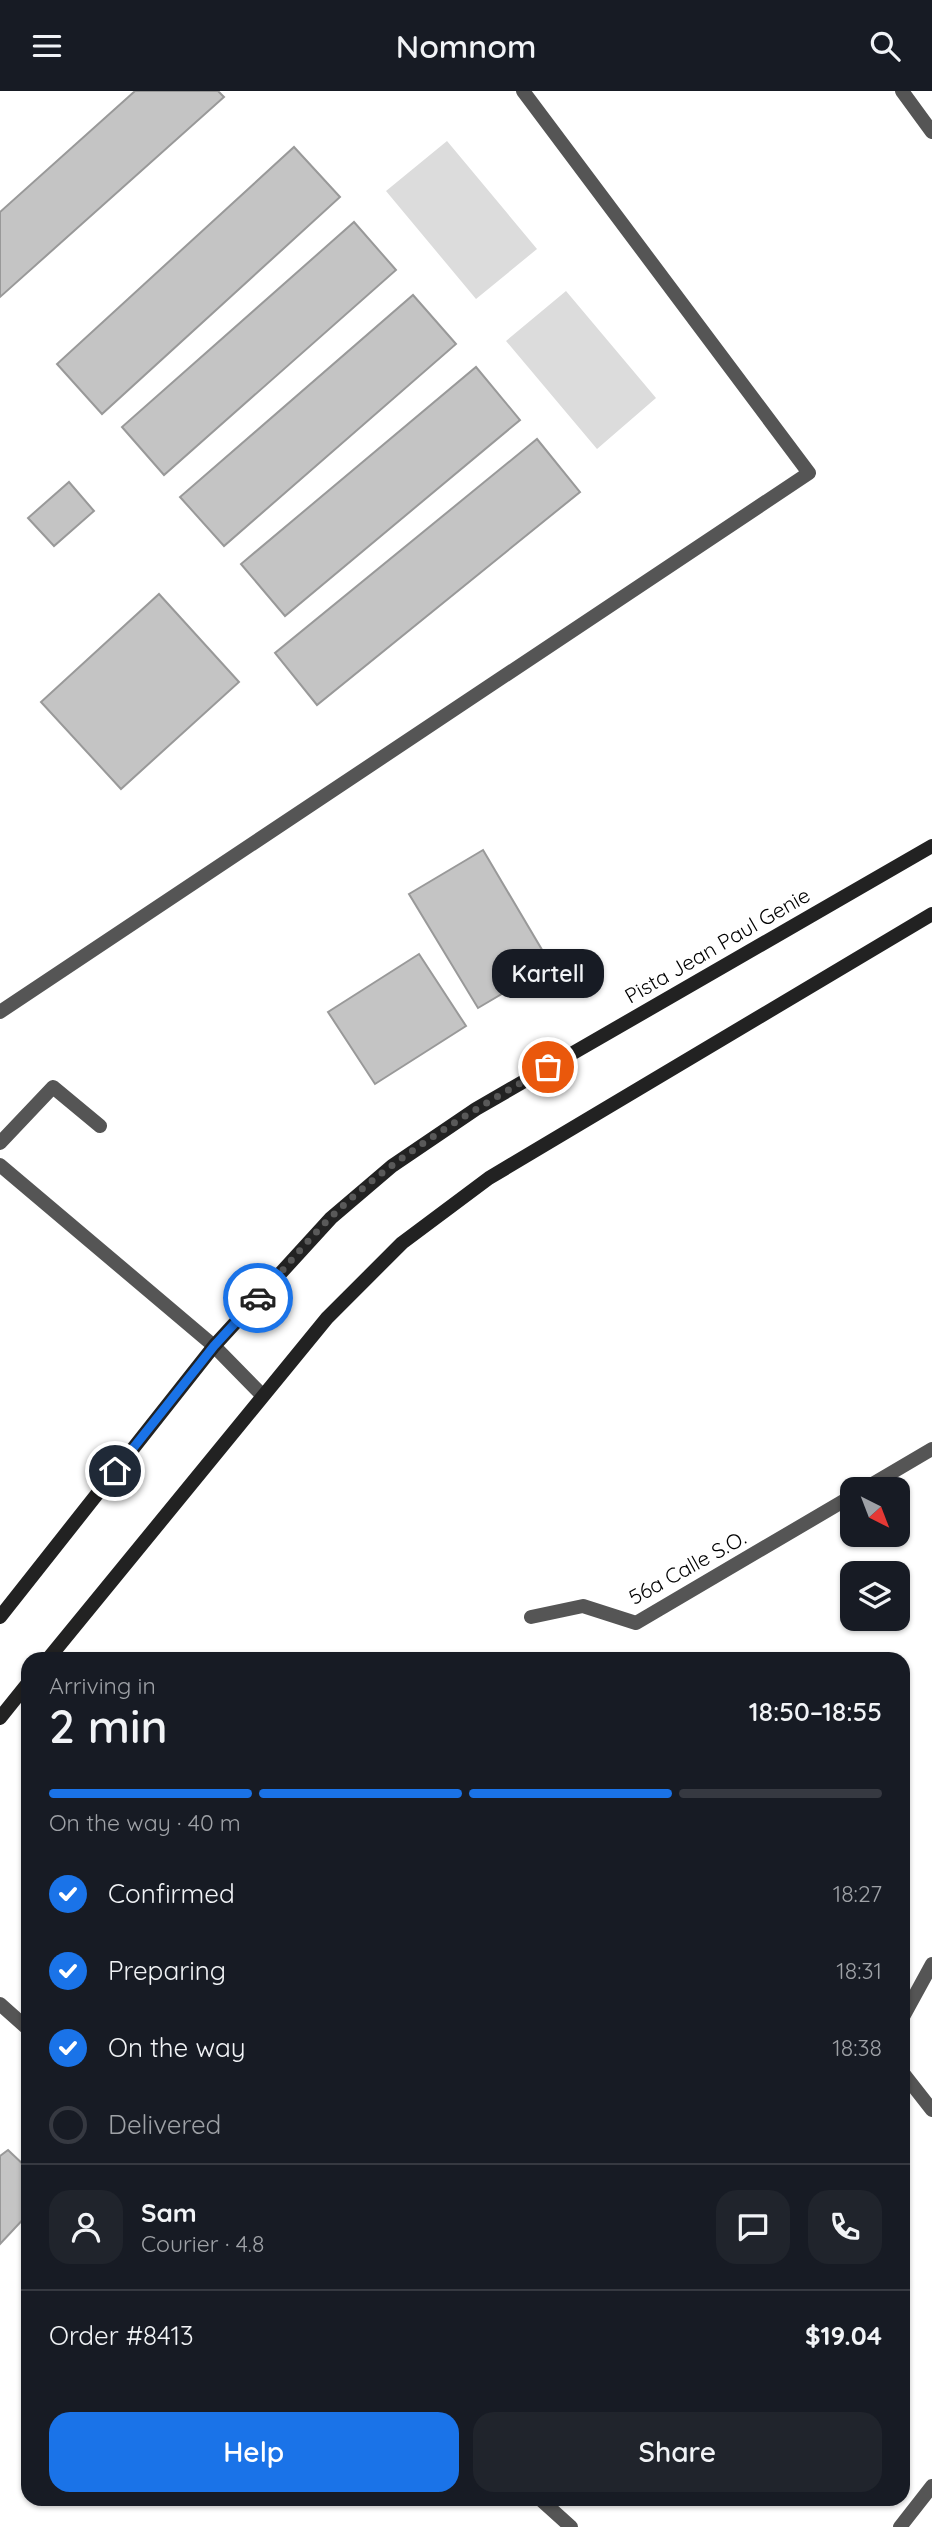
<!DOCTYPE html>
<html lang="en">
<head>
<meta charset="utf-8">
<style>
	body { margin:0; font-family:Quicksand,sans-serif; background:#20242c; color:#f1f3f6; height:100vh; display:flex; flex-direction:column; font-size:26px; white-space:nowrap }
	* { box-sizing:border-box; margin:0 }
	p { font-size:23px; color:#9ea1a6 }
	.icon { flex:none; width:38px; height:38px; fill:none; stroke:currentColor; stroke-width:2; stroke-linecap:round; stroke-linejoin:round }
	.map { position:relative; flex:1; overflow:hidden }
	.panel { position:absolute; left:21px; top:1561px; width:889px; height:854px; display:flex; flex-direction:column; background:#171b24; border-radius:21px; box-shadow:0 2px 5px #0004 }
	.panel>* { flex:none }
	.needle { width:46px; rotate:138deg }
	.tools { position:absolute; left:840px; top:1386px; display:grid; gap:14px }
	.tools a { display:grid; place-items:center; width:70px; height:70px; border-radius:14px; background:#171b24; box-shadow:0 2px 5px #0004; font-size:35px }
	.pin { position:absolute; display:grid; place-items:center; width:60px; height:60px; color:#fff; margin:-30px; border:4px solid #fff; border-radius:50%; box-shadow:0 2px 7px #0007 }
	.courier { position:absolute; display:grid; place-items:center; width:70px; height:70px; margin:-35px; border:5px solid #1a73e8; border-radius:50%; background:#fff; color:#222; box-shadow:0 2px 9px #0007 }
	.bubble { position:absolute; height:49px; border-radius:21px; background:#171b24; box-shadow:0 2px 5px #0004; font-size:23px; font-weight:600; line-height:49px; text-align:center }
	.headline em { font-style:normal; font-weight:600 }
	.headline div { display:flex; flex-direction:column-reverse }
	.headline { display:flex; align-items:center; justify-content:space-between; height:119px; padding:0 28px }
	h1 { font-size:46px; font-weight:600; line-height:52px }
	.bar { display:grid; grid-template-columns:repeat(4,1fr); gap:10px 7px; align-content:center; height:84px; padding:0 28px }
	.bar i { height:9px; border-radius:5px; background:#363941 }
	.bar .current { background:#1a73e8 }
	.bar p { grid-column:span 4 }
	.line { display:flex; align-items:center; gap:18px; padding:0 28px; border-top:2px solid #363941 }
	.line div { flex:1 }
	.round { display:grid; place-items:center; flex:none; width:74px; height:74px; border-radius:21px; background:#20242c }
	ol { padding:0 28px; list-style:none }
	li { display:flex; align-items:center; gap:21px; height:77px }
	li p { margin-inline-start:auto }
	li .icon { padding:7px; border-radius:50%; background:#1a73e8; color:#fff; stroke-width:4 }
	li:last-child { color:#9ea1a6 }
	li i { width:38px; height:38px; border:4px solid #363941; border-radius:50% }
	.primary-button { display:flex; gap:14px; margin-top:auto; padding:14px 28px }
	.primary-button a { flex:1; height:80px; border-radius:21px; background:#1a73e8; color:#fff; font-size:28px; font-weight:600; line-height:80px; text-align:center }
	.primary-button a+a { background:#20242c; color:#f1f3f6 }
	header { display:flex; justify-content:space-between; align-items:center; height:91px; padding:0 28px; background:#171b24; font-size:32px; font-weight:600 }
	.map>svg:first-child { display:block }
</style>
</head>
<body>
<header><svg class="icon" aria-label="menu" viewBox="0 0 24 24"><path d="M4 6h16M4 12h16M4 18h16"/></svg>Nomnom<svg class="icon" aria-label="search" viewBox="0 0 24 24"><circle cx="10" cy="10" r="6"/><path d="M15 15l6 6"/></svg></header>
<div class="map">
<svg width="932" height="2436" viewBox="0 0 932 2436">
	<rect width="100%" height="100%" fill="#fff"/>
	<path fill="#dcdcdc" d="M447 50 537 158 476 208 386 100Z
		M566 200 656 307 597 358 506 250Z"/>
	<path fill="#c4c4c4" stroke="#999" stroke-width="2" d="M135 0H218L224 6 0 206V121Z
		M294 56 340 106 102 323 57 273Z
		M354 131 396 179 164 384 122 336Z
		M413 204 456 253 224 455 180 406Z
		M476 276 520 329 285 525 241 473Z
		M537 348 580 401 317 614 275 562Z
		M69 391 94 420 54 455 28 427Z
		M159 503 239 591 121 698 41 611Z
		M483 759 551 874 478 917 409 803Z
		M419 863 466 935 375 993 328 921Z
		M8 2059 28 2078V2123L0 2153V2065Z"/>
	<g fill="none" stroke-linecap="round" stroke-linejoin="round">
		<path stroke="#555" stroke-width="14" d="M0 1052 53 996 100 1035
			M900 2436 932 2395"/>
		<path stroke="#555" stroke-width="14" d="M902 0 932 41
			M0 921 809 382 523 0
			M0 1074 214 1255 262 1304
			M864 1398 932 1358
			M531 1526 583 1515 636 1532 852 1405
			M903 1926 932 1873
			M903 1982 932 2019"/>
		<path stroke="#555" stroke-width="14" d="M0 1913 28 1938
			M540 2408 571 2436"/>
		<path stroke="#222" stroke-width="14" d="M0 1526 214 1255 331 1127 392 1075 476 1018 932 755
			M48 1568 327 1227 402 1152 489 1087 932 823
			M0 1627 28 1592"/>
	</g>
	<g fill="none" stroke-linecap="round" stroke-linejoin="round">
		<path stroke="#595959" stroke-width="7" stroke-dasharray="0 12.6" d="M258 1207C282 1181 304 1153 329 1128 392 1066 472 1020 548 976"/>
		<path stroke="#1a73e8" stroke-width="9" d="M115 1380 214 1255 258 1207"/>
	</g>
	<g text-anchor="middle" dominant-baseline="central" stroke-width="5" stroke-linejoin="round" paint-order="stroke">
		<g font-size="21" fill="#000" stroke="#fff">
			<text transform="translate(717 854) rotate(-30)">Pista Jean Paul Genie</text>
			<text transform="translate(687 1476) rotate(-29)">56a Calle S.O.</text>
		</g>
	</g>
</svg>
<div class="tools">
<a><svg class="needle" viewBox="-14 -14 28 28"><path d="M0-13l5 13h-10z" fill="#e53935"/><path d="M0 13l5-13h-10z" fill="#9ea1a6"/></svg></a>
<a><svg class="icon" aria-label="layers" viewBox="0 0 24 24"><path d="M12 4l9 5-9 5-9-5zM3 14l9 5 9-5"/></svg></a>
</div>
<div class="pin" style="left:548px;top:976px;background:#ea580c"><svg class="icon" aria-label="bag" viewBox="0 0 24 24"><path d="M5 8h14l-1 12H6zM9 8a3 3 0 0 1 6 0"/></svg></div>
<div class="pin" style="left:115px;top:1380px;background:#1f2937"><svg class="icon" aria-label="home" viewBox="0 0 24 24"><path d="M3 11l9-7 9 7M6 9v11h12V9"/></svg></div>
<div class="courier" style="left:258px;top:1207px"><svg class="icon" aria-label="car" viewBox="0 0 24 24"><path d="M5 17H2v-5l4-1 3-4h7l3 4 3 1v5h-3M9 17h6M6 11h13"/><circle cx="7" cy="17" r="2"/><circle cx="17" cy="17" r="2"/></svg></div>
<div class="bubble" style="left:492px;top:858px;width:112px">Kartell</div>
<section class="panel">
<div class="headline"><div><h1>2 min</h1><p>Arriving in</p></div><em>18:50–18:55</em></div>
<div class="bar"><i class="current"></i><i class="current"></i><i class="current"></i><i></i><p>On the way · 40 m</p></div>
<ol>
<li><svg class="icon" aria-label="check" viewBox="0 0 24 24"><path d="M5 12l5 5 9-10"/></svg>Confirmed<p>18:27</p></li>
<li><svg class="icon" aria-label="check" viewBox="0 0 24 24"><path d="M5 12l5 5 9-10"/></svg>Preparing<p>18:31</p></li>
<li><svg class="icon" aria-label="check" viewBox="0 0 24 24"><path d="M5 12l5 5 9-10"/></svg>On the way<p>18:38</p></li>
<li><i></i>Delivered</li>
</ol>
<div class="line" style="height:126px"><a class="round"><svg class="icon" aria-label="person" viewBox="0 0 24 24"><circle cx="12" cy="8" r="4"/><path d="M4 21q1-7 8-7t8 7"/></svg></a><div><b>Sam</b><p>Courier · 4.8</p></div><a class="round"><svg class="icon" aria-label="chat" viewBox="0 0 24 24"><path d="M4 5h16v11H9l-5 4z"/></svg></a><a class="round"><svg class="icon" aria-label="phone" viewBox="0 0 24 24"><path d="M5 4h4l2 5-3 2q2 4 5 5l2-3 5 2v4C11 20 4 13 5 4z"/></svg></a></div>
<div class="line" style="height:91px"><div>Order #8413</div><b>$19.04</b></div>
<div class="primary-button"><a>Help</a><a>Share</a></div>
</section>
</div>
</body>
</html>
